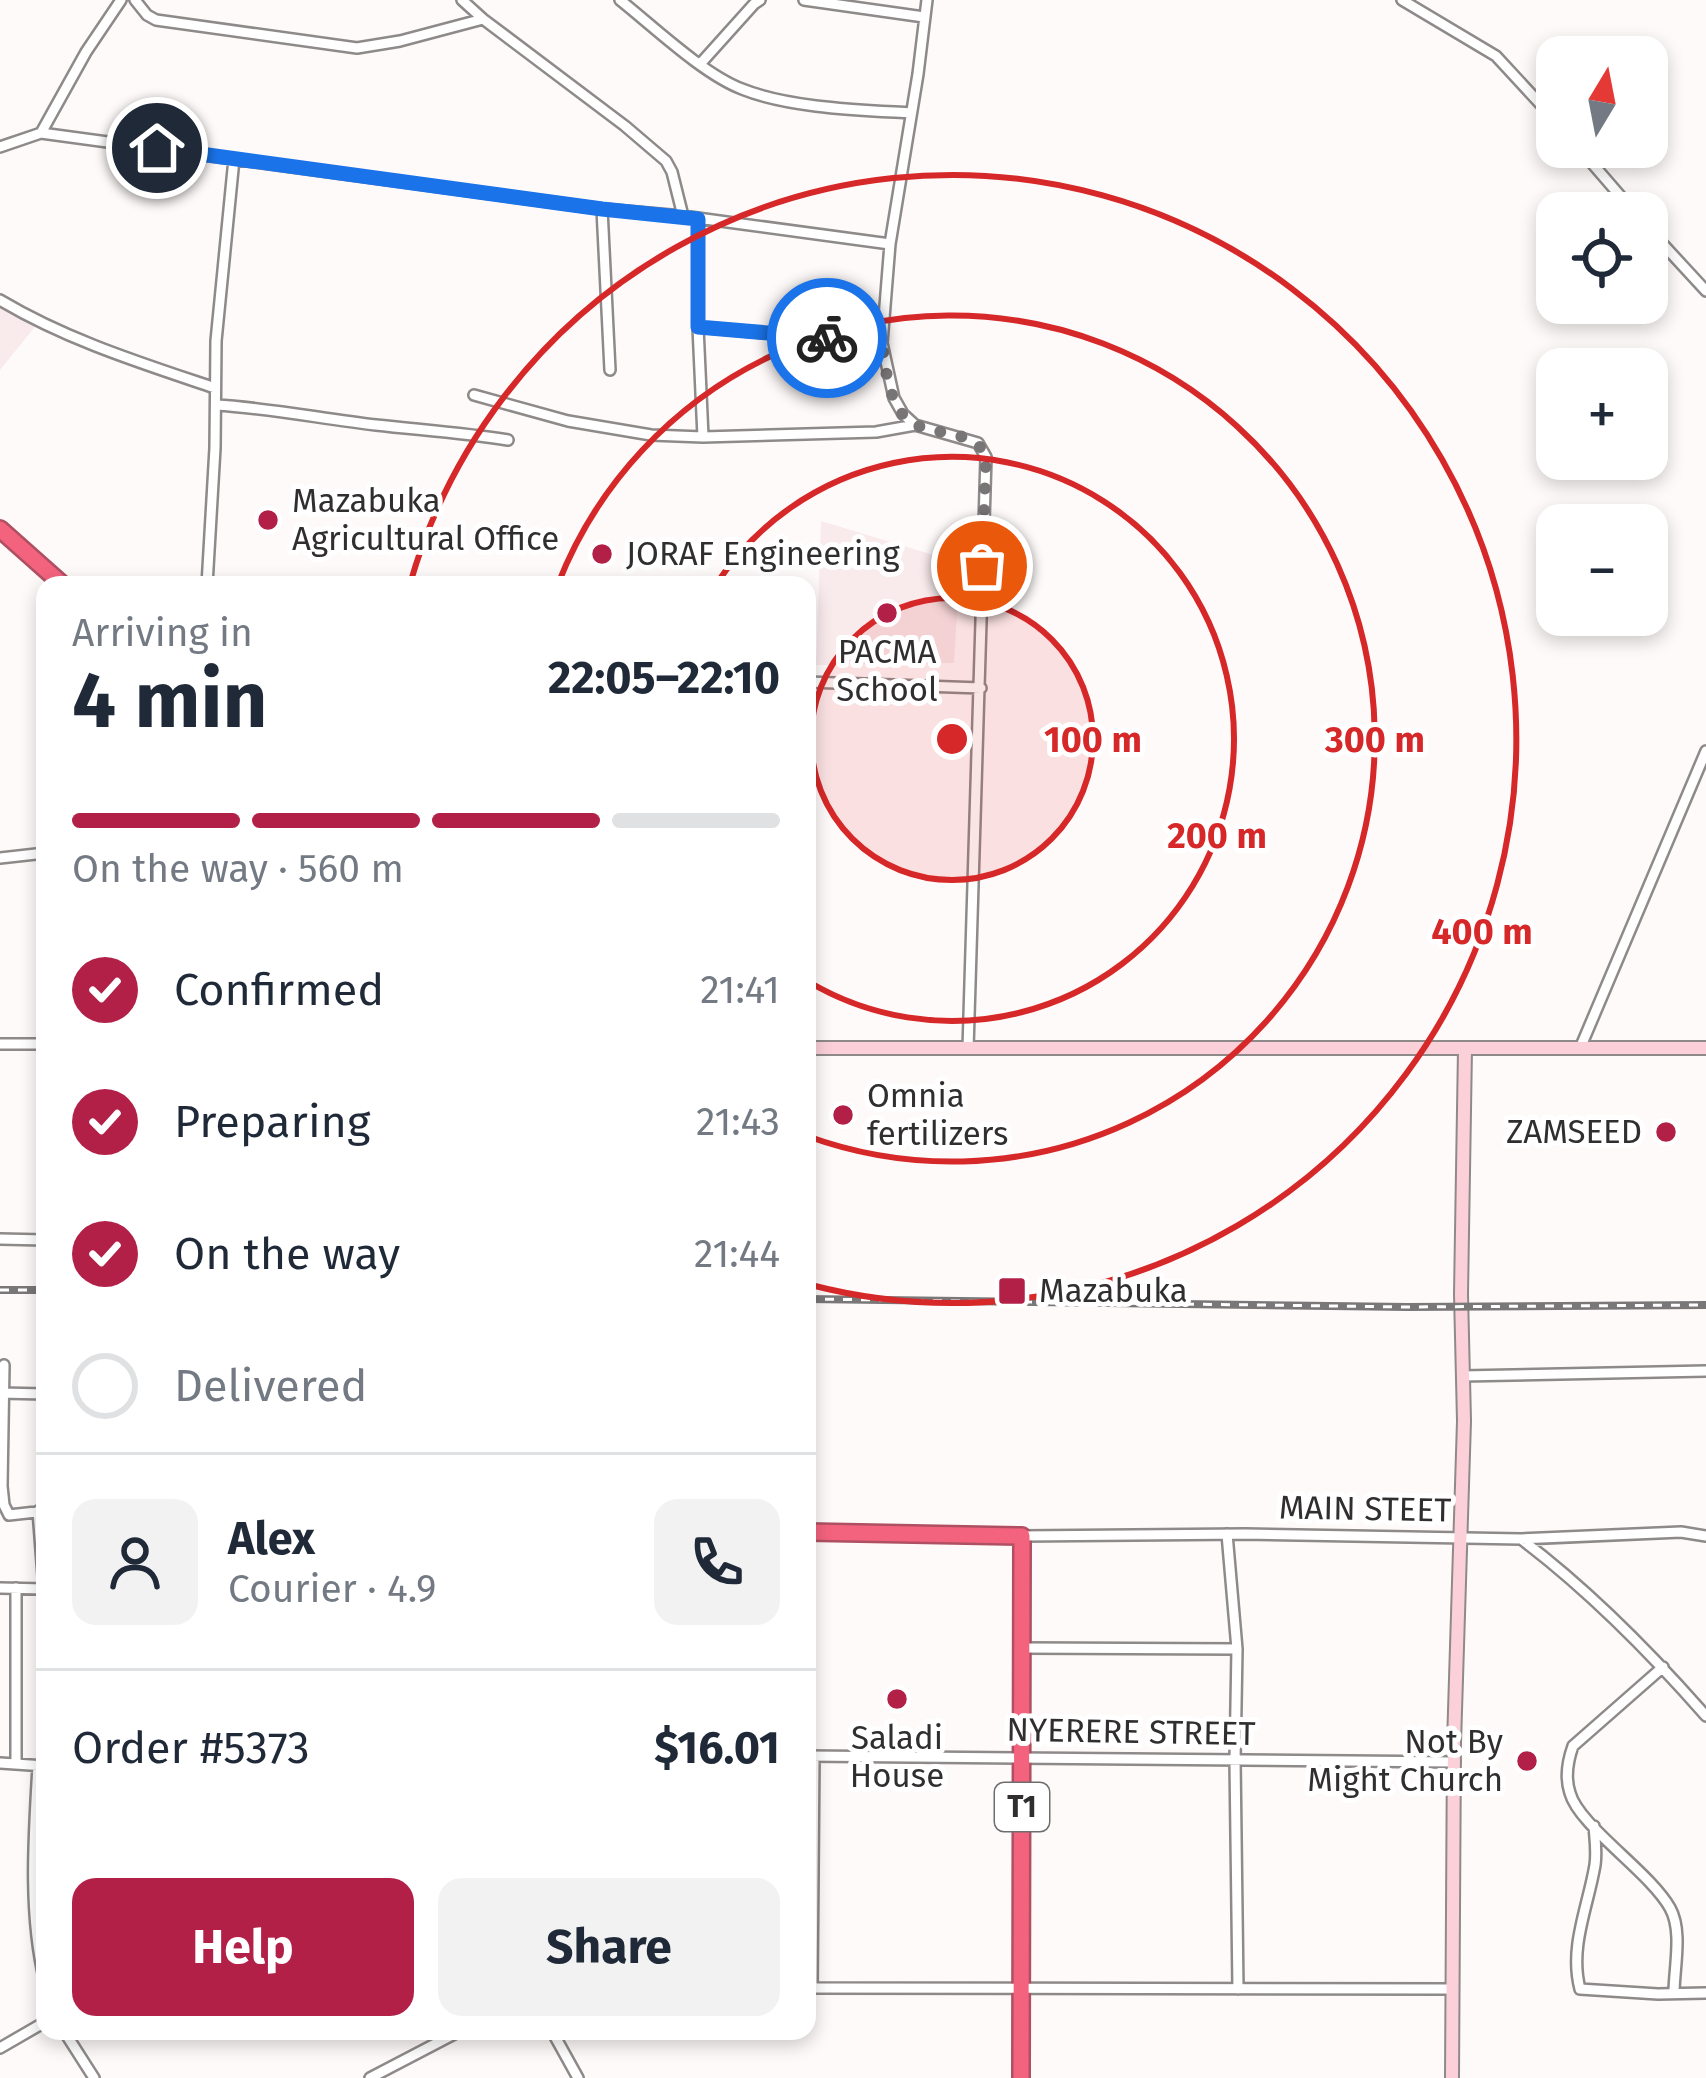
<!DOCTYPE html>
<html lang="en">
<head>
<meta charset="utf-8">
<style>
	body { margin:0; font-family:"Fira Sans",sans-serif; background:#f2f2f3; color:#1f2937; height:100vh; display:flex; flex-direction:column; font-size:45px; white-space:nowrap }
	* { box-sizing:border-box; margin:0 }
	p { font-size:39px; color:#747a83 }
	.icon { flex:none; width:66px; height:66px; fill:none; stroke:currentColor; stroke-width:2; stroke-linecap:round; stroke-linejoin:round }
	.map { position:relative; flex:1; overflow:hidden }
	.panel { position:absolute; left:36px; top:576px; width:780px; height:1464px; display:flex; flex-direction:column; background:#fff; border-radius:24px; box-shadow:0 6px 18px #0003 }
	.panel>* { flex:none }
	.needle { width:78px; rotate:10deg }
	.buttons { position:absolute; left:1536px; top:36px; display:grid; gap:24px }
	.buttons a { display:grid; place-items:center; width:132px; height:132px; border-radius:24px; background:#fff; box-shadow:0 6px 18px #0003; font-size:60px }
	.pin { position:absolute; display:grid; place-items:center; width:102px; height:102px; color:#fff; margin:-51px; border:6px solid #fff; border-radius:50%; box-shadow:0 3px 12px #0007 }
	.courier { position:absolute; display:grid; place-items:center; width:120px; height:120px; margin:-60px; border:9px solid #1a73e8; border-radius:50%; background:#fff; color:#222; box-shadow:0 3px 15px #0007 }
	.overview em { font-style:normal; font-weight:700 }
	.overview div { display:flex; flex-direction:column-reverse }
	.overview { display:flex; align-items:center; justify-content:space-between; height:204px; padding:0 36px }
	h1 { font-size:78px; font-weight:700; line-height:90px }
	.bar { display:grid; grid-template-columns:repeat(4,1fr); gap:18px 12px; align-content:center; height:144px; padding:0 36px }
	.bar i { height:15px; border-radius:9px; background:#e0e1e3 }
	.bar .current { background:#b22048 }
	.bar p { grid-column:span 4 }
	.line { display:flex; align-items:center; gap:30px; padding:0 36px; border-top:3px solid #e0e1e3 }
	.line div { flex:1 }
	.round { display:grid; place-items:center; flex:none; width:126px; height:126px; border-radius:24px; background:#f2f2f3 }
	ol { padding:0 36px; list-style:none }
	li { display:flex; align-items:center; gap:36px; height:132px }
	li p { margin-inline-start:auto }
	li .icon { padding:12px; border-radius:50%; background:#b22048; color:#fff; stroke-width:4 }
	li:last-child { color:#747a83 }
	li i { width:66px; height:66px; border:6px solid #e0e1e3; border-radius:50% }
	.button { display:flex; gap:24px; margin-top:auto; padding:24px 36px }
	.button a { flex:1; height:138px; border-radius:24px; background:#b22048; color:#fff; font-size:48px; font-weight:700; line-height:138px; text-align:center }
	.button a+a { background:#f2f2f3; color:#1f2937 }
	.map>svg:first-child { display:block }
</style>
</head>
<body>
<div class="map">
<svg width="1706" height="2078" viewBox="0 0 1706 2078">
	<rect width="100%" height="100%" fill="#fffafa"/>
	<path fill="#f9eaec" d="M0 303 38 323 0 370Z
		M821 521 960 563 954 663 816 665Z"/>
	<g fill="none" stroke-linecap="round" stroke-linejoin="round">
		<g stroke="#8f8a8a" stroke-width="14">
			<path id="street" d="M135 0 147 15 156 20 357 48 400 41 483 19
				M462 0 483 19 625 126 666 161 672 172 683 216
				M620 0C654 27 703 74 742 89 789 108 860 110 911 113
				M804 0 924 17
				M927 0 918 74 890 244 882 343 894 398 903 414 915 425 978 443 986 457 968 1049
				M1402 0 1496 56 1557 122
				M701 63 754 4 760 0
				M41 133 602 209 683 216 890 244
				M0 147 41 133 86 52 121 0
				M1578 147 1635 213
				M602 209 610 370
				M698 219V327L703 437
				M1647 227 1706 291
				M0 300C67 340 141 363 215 388
				M698 327 882 343
				M474 395 568 421 651 435 703 437 876 432 915 425
				M216 405C270 408 323 419 376 425 421 430 464 433 508 440
				M207 585 215 448 216 341 234 159
				M807 682 981 688
				M0 858 45 853
				M0 1044H45
				M1581 1046 1706 751
				M0 1239 45 1240
				M4 1365 2 1486 4 1505 9 1515 45 1511
				M1462 1376 1706 1371
				M0 1393 45 1394
				M38 1511 44 1589
				M1227 1534 1237 1649
				M1022 1536 1245 1534 1521 1539 1681 1532 1706 1536
				M1521 1539C1590 1591 1649 1651 1706 1716
				M0 1588 45 1589
				M16 1588V1764
				M1022 1648 1237 1649 1235 1760 1238 1989
				M1663 1667 1573 1746C1568 1760 1565 1778 1570 1793 1579 1826 1650 1872 1670 1908 1683 1931 1674 1968 1674 1993
				M807 1756 1455 1762
				M0 1763 45 1766
				M38 1766C34 1834 28 1914 45 1982
				M1594 1826C1595 1839 1597 1852 1595 1865 1588 1907 1569 1947 1580 1989L1658 1994 1706 1993
				M807 1988 1451 1989
				M812 1988 814 1756
				M64 2031 94 2078
				M552 2031 578 2078
				M0 2048 45 2022
				M370 2078 460 2031"/>
		</g>
		<g stroke="#8f8a8a" stroke-width="16">
			<path id="secondary" d="M807 1048H1706
				M1452 2078 1454 1743 1464 1421 1461 1294 1465 1049"/>
		</g>
		<g stroke="#af5062" stroke-width="20">
			<path id="highway" d="M0 529 63 585
				M807 1532 1022 1536 1021 2078"/>
		</g>
		<use href="#street" stroke="#fff" stroke-width="9"/>
		<use href="#secondary" stroke="#fcd0d8" stroke-width="12"/>
		<use href="#highway" stroke="#f4637e" stroke-width="15"/>
		<g stroke="#7a7778" stroke-width="8">
			<path id="rail" d="M0 1290H45
				M807 1299 1408 1307 1706 1305"/>
		</g>
		<use href="#rail" stroke="#fff" stroke-width="3" stroke-dasharray="9" stroke-linecap="butt"/>
	</g>
	<g fill="none" stroke-linecap="round" stroke-linejoin="round">
		<path stroke="#787576" stroke-width="12" stroke-dasharray="0 21.6" d="M827 338 882 343C885 366 888 398 904 416 926 440 974 425 986 457L982 566"/>
		<path stroke="#1a73e8" stroke-width="15" d="M157 148 602 209 698 219V327L827 338"/>
	</g>
	<circle cx="952" cy="739" r="141" fill="#d62828" fill-opacity=".12"/>
	<g fill="none" stroke="#d62828" stroke-width="6">
		<circle cx="952" cy="739" r="141"/>
		<path d="M717 583A282 282 0 1 1 809 982"/>
		<path d="M558 584A423 423 0 1 1 807 1136"/>
		<path d="M410 584A564 564 0 1 1 811 1285"/>
	</g>
	<g fill="#b22048" stroke="#fff" stroke-width="4.5">
		<circle cx="268" cy="520" r="12"/>
		<circle cx="602" cy="554" r="12"/>
		<circle cx="887" cy="613" r="12"/>
		<circle cx="843" cy="1115" r="12"/>
		<circle cx="1666" cy="1132" r="12"/>
		<rect x="997" y="1276" width="30" height="30" rx="6"/>
		<circle cx="897" cy="1699" r="12"/>
		<circle cx="1527" cy="1761" r="12"/>
	</g>
	<g text-anchor="middle" dominant-baseline="central" stroke-width="10" stroke-linejoin="round" paint-order="stroke">
		<rect fill="#fff" stroke="#6e6d6d" stroke-width="3" x="995" y="1783" width="54" height="48" rx="9"/>
		<g font-size="30" font-weight="bold" fill="#302e2f">
			<text x="1022" y="1807">T1</text>
		</g>
		<g font-size="33" fill="#302e2f" stroke="#fff" text-anchor="start">
			<text x="292" y="501">Mazabuka<tspan x="292" dy="38">Agricultural Office</tspan></text>
			<text x="626" y="554">JORAF Engineering</text>
			<text x="887" y="652" text-anchor="middle">PACMA<tspan x="887" dy="38">School</tspan></text>
			<text x="867" y="1096">Omnia<tspan x="867" dy="38">fertilizers</tspan></text>
			<text x="1642" y="1132" text-anchor="end">ZAMSEED</text>
			<text x="1039" y="1291">Mazabuka</text>
			<text x="897" y="1738" text-anchor="middle">Saladi<tspan x="897" dy="38">House</tspan></text>
			<text x="1503" y="1742" text-anchor="end">Not By<tspan x="1503" dy="38">Might Church</tspan></text>
		</g>
		<g font-size="33" fill="#302e2f" stroke="#fff">
			<text transform="translate(1365 1509) rotate(1)">MAIN STEET</text>
			<text transform="translate(1131 1732) rotate(1)">NYERERE STREET</text>
		</g>
	</g>
	<circle cx="952" cy="739" r="18" fill="#d62828" stroke="#fff" stroke-width="6"/>
	<g font-size="36" text-anchor="middle" font-weight="bold" fill="#d62828" stroke="#fff" stroke-width="10" stroke-linejoin="round" paint-order="stroke">
		<text x="1093" y="752">100 m</text>
		<text x="1375" y="752">300 m</text>
		<text x="1217" y="848">200 m</text>
		<text x="1482" y="944">400 m</text>
	</g>
</svg>
<div class="buttons">
<a><svg class="needle" viewBox="-14 -14 28 28"><path d="M0-13l5 13h-10z" fill="#e53935"/><path d="M0 13l5-13h-10z" fill="#747a83"/></svg></a>
<a><svg class="icon" aria-label="locate" viewBox="0 0 24 24"><circle cx="12" cy="12" r="6"/><path d="M12 2v4M12 18v4M2 12h4M18 12h4"/></svg></a>
<a>+</a>
<a>−</a>
</div>
<div class="pin" style="left:982px;top:566px;background:#ea580c"><svg class="icon" aria-label="bag" viewBox="0 0 24 24"><path d="M5 8h14l-1 12H6zM9 8a3 3 0 0 1 6 0"/></svg></div>
<div class="pin" style="left:157px;top:148px;background:#1f2937"><svg class="icon" aria-label="home" viewBox="0 0 24 24"><path d="M3 11l9-7 9 7M6 9v11h12V9"/></svg></div>
<div class="courier" style="left:827px;top:338px"><svg class="icon" aria-label="bike" viewBox="0 0 24 24"><circle cx="6" cy="16" r="4"/><circle cx="18" cy="16" r="4"/><path d="M6 16l4-8h5l3 8M10 8l3 8H6M13 5h3"/></svg></div>
<section class="panel">
<div class="overview"><div><h1>4 min</h1><p>Arriving in</p></div><em>22:05–22:10</em></div>
<div class="bar"><i class="current"></i><i class="current"></i><i class="current"></i><i></i><p>On the way · 560 m</p></div>
<ol>
<li><svg class="icon" aria-label="check" viewBox="0 0 24 24"><path d="M5 12l5 5 9-10"/></svg>Confirmed<p>21:41</p></li>
<li><svg class="icon" aria-label="check" viewBox="0 0 24 24"><path d="M5 12l5 5 9-10"/></svg>Preparing<p>21:43</p></li>
<li><svg class="icon" aria-label="check" viewBox="0 0 24 24"><path d="M5 12l5 5 9-10"/></svg>On the way<p>21:44</p></li>
<li><i></i>Delivered</li>
</ol>
<div class="line" style="height:216px"><a class="round"><svg class="icon" aria-label="person" viewBox="0 0 24 24"><circle cx="12" cy="8" r="4"/><path d="M4 21q1-7 8-7t8 7"/></svg></a><div><b>Alex</b><p>Courier · 4.9</p></div><a class="round"><svg class="icon" aria-label="phone" viewBox="0 0 24 24"><path d="M5 4h4l2 5-3 2q2 4 5 5l2-3 5 2v4C11 20 4 13 5 4z"/></svg></a></div>
<div class="line" style="height:156px"><div>Order #5373</div><b>$16.01</b></div>
<div class="button"><a>Help</a><a>Share</a></div>
</section>
</div>
</body>
</html>
